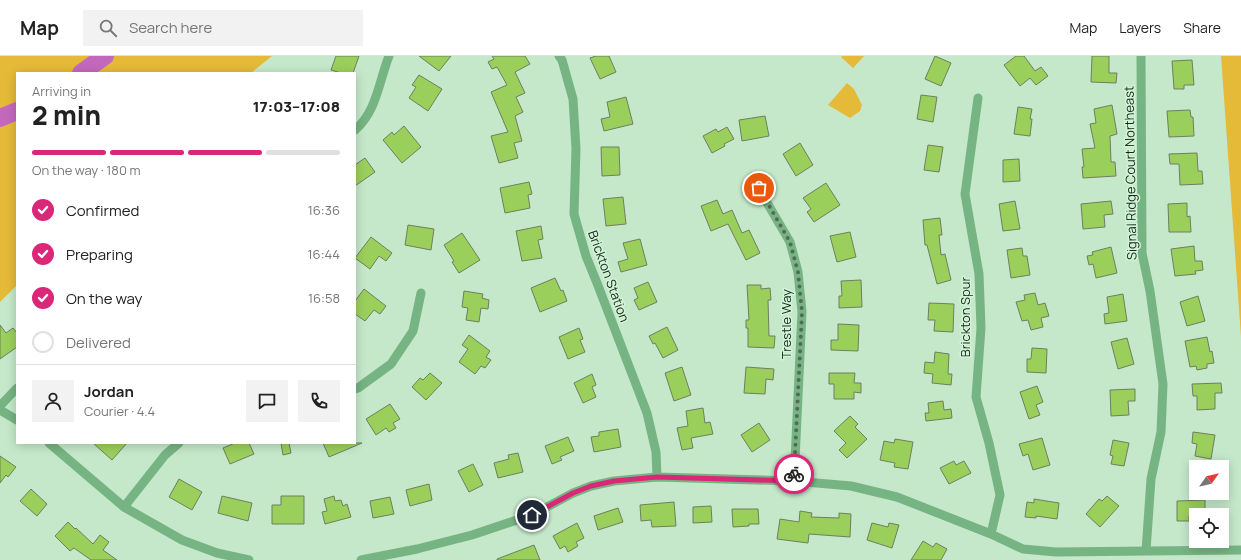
<!DOCTYPE html>
<html lang="en">
<head>
<meta charset="utf-8">
<style>
	body { margin:0; font-family:Manrope,sans-serif; background:#f2f2f2; color:#222; height:100vh; display:flex; flex-direction:column; font-size:15px; white-space:nowrap }
	* { box-sizing:border-box; margin:0 }
	p { font-size:13px; color:#767676 }
	.icon { flex:none; width:22px; height:22px; fill:none; stroke:currentColor; stroke-width:2; stroke-linecap:round; stroke-linejoin:round }
	.map { position:relative; flex:1; overflow:hidden }
	.details { position:absolute; left:16px; top:16px; width:340px; height:372px; display:flex; flex-direction:column; background:#fff; border-radius:0px; box-shadow:0 2px 10px #0003 }
	.details>* { flex:none }
	.needle { width:26px; rotate:56deg }
	.fabs { position:absolute; left:1189px; top:404px; display:grid; gap:8px }
	.fabs a { display:grid; place-items:center; width:40px; height:40px; border-radius:0px; background:#fff; box-shadow:0 2px 10px #0003; font-size:20px }
	.pin { position:absolute; display:grid; place-items:center; width:34px; height:34px; color:#fff; margin:-17px; border:2px solid #fff; border-radius:50%; box-shadow:0 1px 4px #0007 }
	.courier { position:absolute; display:grid; place-items:center; width:40px; height:40px; margin:-20px; border:3px solid #db2777; border-radius:50%; background:#fff; color:#222; box-shadow:0 1px 5px #0007 }
	.overview em { font-style:normal; font-weight:800 }
	.overview div { display:flex; flex-direction:column-reverse }
	.overview { display:flex; align-items:center; justify-content:space-between; height:68px; padding:0 16px }
	h1 { font-size:26px; font-weight:800; line-height:30px }
	.bar { display:grid; grid-template-columns:repeat(4,1fr); gap:6px 4px; align-content:center; height:48px; padding:0 16px }
	.bar i { height:5px; border-radius:3px; background:#e0e0e0 }
	.bar .current { background:#db2777 }
	.bar p { grid-column:span 4 }
	.line { display:flex; align-items:center; gap:10px; padding:0 16px; border-top:1px solid #e0e0e0 }
	.line div { flex:1 }
	.round { display:grid; place-items:center; flex:none; width:42px; height:42px; border-radius:0px; background:#f2f2f2 }
	ol { padding:0 16px; list-style:none }
	li { display:flex; align-items:center; gap:12px; height:44px }
	li p { margin-inline-start:auto }
	li .icon { padding:4px; border-radius:50%; background:#db2777; color:#fff; stroke-width:4 }
	li:last-child { color:#767676 }
	li i { width:22px; height:22px; border:2px solid #e0e0e0; border-radius:50% }
	header { display:flex; align-items:center; gap:24px; box-sizing:border-box; height:56px; padding:0 20px; background:#fff; border-bottom:1px solid #e0e0e0 }
	header strong { font-size:19px }
	nav { display:flex; gap:22px; margin-inline-start:auto; font-size:14px }
	.search { width:280px; height:36px; background:#f2f2f2; display:flex; align-items:center; gap:10px; box-sizing:border-box; padding:0 14px; border-radius:0px; color:#767676; font-size:15px }
	.map>svg:first-child { display:block }
</style>
</head>
<body>
<header>
<strong>Map</strong>
<div class="search"><svg class="icon" aria-label="search" viewBox="0 0 24 24"><circle cx="10" cy="10" r="6"/><path d="M15 15l6 6"/></svg>Search here</div>
<nav><a>Map</a><a>Layers</a><a>Share</a></nav>
</header>
<div class="map">
<svg width="1241" height="504" viewBox="0 0 1241 504">
	<rect width="100%" height="100%" fill="#c5e8ca"/>
	<path fill="#e5ba39" d="M0 0H272L251 17H17V229L0 246Z
		M842 0H864L853 12 841 1Z
		M1221 0H1241V281Z
		M847 27 854 33 862 49 860 55 850 62 828 49Z"/>
	<g fill="none" stroke-linecap="round" stroke-linejoin="round">
		<path stroke="#c369bd" stroke-width="18" d="M81 17 105 0
			M0 62 17 55"/>
	</g>
	<path fill="#9bcf5c" stroke="#6e7f5e" d="M336 0H359L353 17H341L331 14Z
		M419 0H451L439 15Z
		M492 0H525L530 8 515 16 525 37 516 41 523 56 515 60 522 85 514 87 518 102 499 107 491 80 508 76 491 36 507 29 497 11 492 13 488 6 494 3Z
		M596 0H609L616 16 600 23 590 2Z
		M935 0 951 7 941 30 925 23Z
		M1016 0H1024L1035 15 1041 11 1048 20 1036 29 1030 22 1020 30 1004 9Z
		M1092 0H1109V17H1117L1116 27 1091 26Z
		M1192 4 1194 29H1184V33H1174L1172 5Z
		M419 19 442 33 428 55 409 42 416 31 412 29Z
		M921 39 937 41 933 66 917 63Z
		M626 41 633 68 604 75 601 63 610 61 607 46Z
		M1112 49 1117 78 1110 80 1111 106H1115L1116 120 1083 122 1082 111H1084L1082 93 1095 92 1090 68 1096 67 1094 53Z
		M1018 51 1032 53 1030 63H1032L1030 80 1014 78Z
		M1190 54 1191 61H1193L1194 80 1169 81 1167 55Z
		M765 60 769 80 742 85 739 64Z
		M404 70 421 91 402 107 383 84 392 76 394 79Z
		M727 71 734 83 724 88 725 90 712 97 703 80 716 73 718 76Z
		M800 87 813 109 796 120 783 98Z
		M928 89 943 91 939 116 924 114Z
		M601 91H619L620 119 602 120Z
		M1197 97 1198 115H1202L1203 128 1180 129 1179 108H1170L1169 98Z
		M365 102 375 116 355 130V109Z
		M1019 103 1020 125 1003 126V104Z
		M529 126 532 138 528 139 530 152 505 157 500 132Z
		M826 127 840 149 814 166 807 156 811 153 803 142Z
		M623 141 626 168 606 170 603 143Z
		M717 144 723 158 732 154 742 177 749 174 760 197 746 204 728 168 711 175 701 150Z
		M1015 145 1020 173 1003 175 999 148Z
		M1111 145 1113 158 1104 159 1105 171 1083 173 1081 148Z
		M1187 147V161L1190 160 1191 176H1169L1168 148Z
		M940 162 942 179H939L941 199 945 198 951 224 937 228 927 189H925L923 164Z
		M408 169 434 173 431 194 405 189Z
		M541 170 543 183 538 184 542 202 522 205 516 175Z
		M850 176 856 201 837 206 830 180Z
		M462 177 480 204 459 217 452 206 454 205 444 189Z
		M371 181 392 197 386 205 379 200 370 213 355 202Z
		M640 183 647 209 621 216 618 206 628 203 623 187Z
		M1194 190 1195 205H1202L1203 214 1195 215 1196 218 1175 220 1171 193Z
		M1111 191 1117 217 1096 222 1093 208 1089 209 1087 200 1093 199 1092 196Z
		M1022 192 1023 200H1027L1030 219 1011 222 1007 194Z
		M555 222 561 235 563 234 567 245 540 256 531 232Z
		M861 224 862 251 839 252V240H842L841 225Z
		M648 226 657 246 639 254 634 244 638 242 634 232Z
		M747 229H761V233L770 232 771 244H768L769 280H775L774 292 748 291V272H746V264H749Z
		M364 233 386 250 380 258 374 254 365 265 355 258V245Z
		M464 235 483 238 482 242 489 244 488 253 481 252 479 266 466 264 468 252 462 251Z
		M1035 237 1038 249 1045 247 1049 260 1041 262 1043 271 1031 274 1028 264 1022 265 1016 246 1025 244 1024 239Z
		M1123 238 1127 265 1105 268 1104 258 1109 257 1107 241Z
		M1198 240 1205 265 1187 270 1180 246Z
		M929 247 954 248 953 276 934 275 935 264H928Z
		M838 268 859 269 858 295 831 294V284H838Z
		M0 269 6 277 13 272 17 277V291L0 303Z
		M667 271 678 294 663 302 655 287 653 288 649 280Z
		M579 272 583 283 580 284 585 296 568 303 559 281Z
		M469 279 490 295 486 301 491 304 485 312 481 310 475 318 459 306 468 293 462 289Z
		M1207 281 1210 296 1212 295 1214 307 1207 308V312L1197 314 1196 310 1190 311 1185 285Z
		M1127 282 1134 308 1118 313 1111 286Z
		M1032 292 1047 293 1046 317 1027 316V303H1031Z
		M935 296 949 298 948 318H952L951 329 932 327 933 318 924 317 925 306 934 307Z
		M682 311 691 339 674 345 665 317Z
		M746 311 774 313 773 324 766 323 765 338 744 337Z
		M430 317 442 327 426 344 412 331 420 322 423 324Z
		M829 317H855L854 327H861V337L854 336V343H834V328H829Z
		M592 318 596 329 592 331 596 341 583 347 574 327Z
		M1221 327 1222 337H1215V353L1197 354V340H1193L1192 328Z
		M1037 330 1043 346 1036 349 1040 359 1029 363 1020 336Z
		M1135 333V345H1128L1129 359 1111 360 1110 334Z
		M943 345 944 354 951 353 952 362 926 365 925 357H929L928 347Z
		M390 348 400 363 393 367 396 372 389 376 386 372 376 379 366 363Z
		M703 352 705 367 710 366 713 378 691 382 693 392 682 394 677 372 688 370 686 355Z
		M850 360 858 368 855 371 867 383 847 402 839 394 846 387 834 375Z
		M759 367 770 384 752 396 741 379Z
		M618 373 621 391 594 396 591 381 599 380V376Z
		M1193 376 1215 379 1211 403 1195 400 1197 388 1192 387Z
		M568 381 574 395 560 401 562 404 552 408 545 390Z
		M1042 382 1050 409 1033 414 1028 398 1023 400 1019 388Z
		M895 383 913 386 908 413 894 411 895 407 880 404 884 385 894 387Z
		M1113 384 1129 387 1124 410 1111 408 1113 400 1110 399Z
		M93 387H127L112 404Z
		M235 387H249L254 398 230 408 223 392Z
		M281 387H289L291 397 283 399Z
		M323 387H362L329 401Z
		M518 397 523 416 498 422 494 407 509 403 508 399Z
		M0 400 16 411 8 421 6 419 0 427Z
		M954 405 956 409 964 405 971 417 949 428 940 412Z
		M473 408 483 429 469 436 458 415Z
		M179 423 202 436 192 454 169 441Z
		M429 428 432 444 410 450 406 434Z
		M31 433 47 448 37 460 20 445Z
		M222 440 252 447 248 465 218 457Z
		M281 440H304V468H272V449H281Z
		M334 440 335 445 341 444 343 450 347 448 351 461 325 468 322 456 327 455 324 443Z
		M1107 440 1119 450 1100 471 1086 458 1099 443 1102 445Z
		M390 441 394 458 373 462 370 445Z
		M1034 443 1059 447 1057 463 1036 460V462L1025 461 1027 446 1034 447Z
		M1205 444V459L1189 460V465H1177V445Z
		M674 446 676 470 652 471 651 464 641 465 640 449Z
		M711 450 712 466 693 467V451Z
		M618 452 623 466 598 474 594 460Z
		M732 453H758L759 468H749V470L733 471Z
		M800 455 812 457 811 461 839 462V457L851 458 850 481 809 478 808 487 777 483 780 463 799 466Z
		M68 466 75 473 76 472 93 488 100 479 109 486 103 494 117 504H91L74 492 70 495 55 480Z
		M577 467 584 482 576 486 578 490 568 496 565 490 560 493 553 480Z
		M872 467 888 471 889 467 899 469 892 492 867 484Z
		M923 485 933 491 936 487 947 493 941 504H911Z
		M534 489 540 504H497V503Z"/>
	<g fill="none" stroke-linecap="round" stroke-linejoin="round">
		<path stroke="#76b483" stroke-width="9" d="M559 0 562 4 573 43 576 93 574 158 586 200 597 227 647 357 656 396 657 421
			M1141 0 1142 197 1150 235 1163 328 1161 376 1151 423 1146 495
			M978 42 965 138 979 218 981 272 976 341 989 387 1000 439 991 478
			M355 74C377 55 379 25 389 0
			M752 121 790 186 798 216 802 256 794 425
			M355 333 358 332 391 308 413 275 421 237
			M0 350 17 332
			M0 354 17 364
			M49 387 124 451 182 484 217 497 249 504
			M124 451 165 399 179 387
			M361 504 417 493 472 479 532 459 573 437 591 430 614 425 657 421 794 425 851 430 897 441 991 478 1023 493 1056 496 1241 494"/>
	</g>
	<g fill="none" stroke-linecap="round" stroke-linejoin="round">
		<path stroke="#546957" stroke-width="4" stroke-dasharray="0 7.2" d="M759 132 790 186 798 216 802 256 794 418"/>
		<path stroke="#db2777" stroke-width="5" d="M532 459 573 437 591 430 614 425 657 421 794 425V418"/>
	</g>
	<g text-anchor="middle" dominant-baseline="central" stroke-width="3" stroke-linejoin="round" paint-order="stroke">
		<g font-size="13" fill="#172419" stroke="#d2f5d7">
			<text transform="translate(1130 117) rotate(-91)">Signal Ridge Court Northeast</text>
			<text transform="translate(609 220) rotate(70)">Brickton Station</text>
			<text transform="translate(965 261) rotate(-90)">Brickton Spur</text>
			<text transform="translate(786 268) rotate(-90)">Trestle Way</text>
		</g>
	</g>
</svg>
<div class="fabs">
<a><svg class="needle" viewBox="-14 -14 28 28"><path d="M0-13l5 13h-10z" fill="#e53935"/><path d="M0 13l5-13h-10z" fill="#767676"/></svg></a>
<a><svg class="icon" aria-label="locate" viewBox="0 0 24 24"><circle cx="12" cy="12" r="6"/><path d="M12 2v4M12 18v4M2 12h4M18 12h4"/></svg></a>
</div>
<div class="pin" style="left:759px;top:132px;background:#ea580c"><svg class="icon" aria-label="bag" viewBox="0 0 24 24"><path d="M5 8h14l-1 12H6zM9 8a3 3 0 0 1 6 0"/></svg></div>
<div class="pin" style="left:532px;top:459px;background:#1f2937"><svg class="icon" aria-label="home" viewBox="0 0 24 24"><path d="M3 11l9-7 9 7M6 9v11h12V9"/></svg></div>
<div class="courier" style="left:794px;top:418px"><svg class="icon" aria-label="bike" viewBox="0 0 24 24"><circle cx="6" cy="16" r="4"/><circle cx="18" cy="16" r="4"/><path d="M6 16l4-8h5l3 8M10 8l3 8H6M13 5h3"/></svg></div>
<section class="details">
<div class="overview"><div><h1>2 min</h1><p>Arriving in</p></div><em>17:03–17:08</em></div>
<div class="bar"><i class="current"></i><i class="current"></i><i class="current"></i><i></i><p>On the way · 180 m</p></div>
<ol>
<li><svg class="icon" aria-label="check" viewBox="0 0 24 24"><path d="M5 12l5 5 9-10"/></svg>Confirmed<p>16:36</p></li>
<li><svg class="icon" aria-label="check" viewBox="0 0 24 24"><path d="M5 12l5 5 9-10"/></svg>Preparing<p>16:44</p></li>
<li><svg class="icon" aria-label="check" viewBox="0 0 24 24"><path d="M5 12l5 5 9-10"/></svg>On the way<p>16:58</p></li>
<li><i></i>Delivered</li>
</ol>
<div class="line" style="height:72px"><a class="round"><svg class="icon" aria-label="person" viewBox="0 0 24 24"><circle cx="12" cy="8" r="4"/><path d="M4 21q1-7 8-7t8 7"/></svg></a><div><b>Jordan</b><p>Courier · 4.4</p></div><a class="round"><svg class="icon" aria-label="chat" viewBox="0 0 24 24"><path d="M4 5h16v11H9l-5 4z"/></svg></a><a class="round"><svg class="icon" aria-label="phone" viewBox="0 0 24 24"><path d="M5 4h4l2 5-3 2q2 4 5 5l2-3 5 2v4C11 20 4 13 5 4z"/></svg></a></div>
</section>
</div>
</body>
</html>
